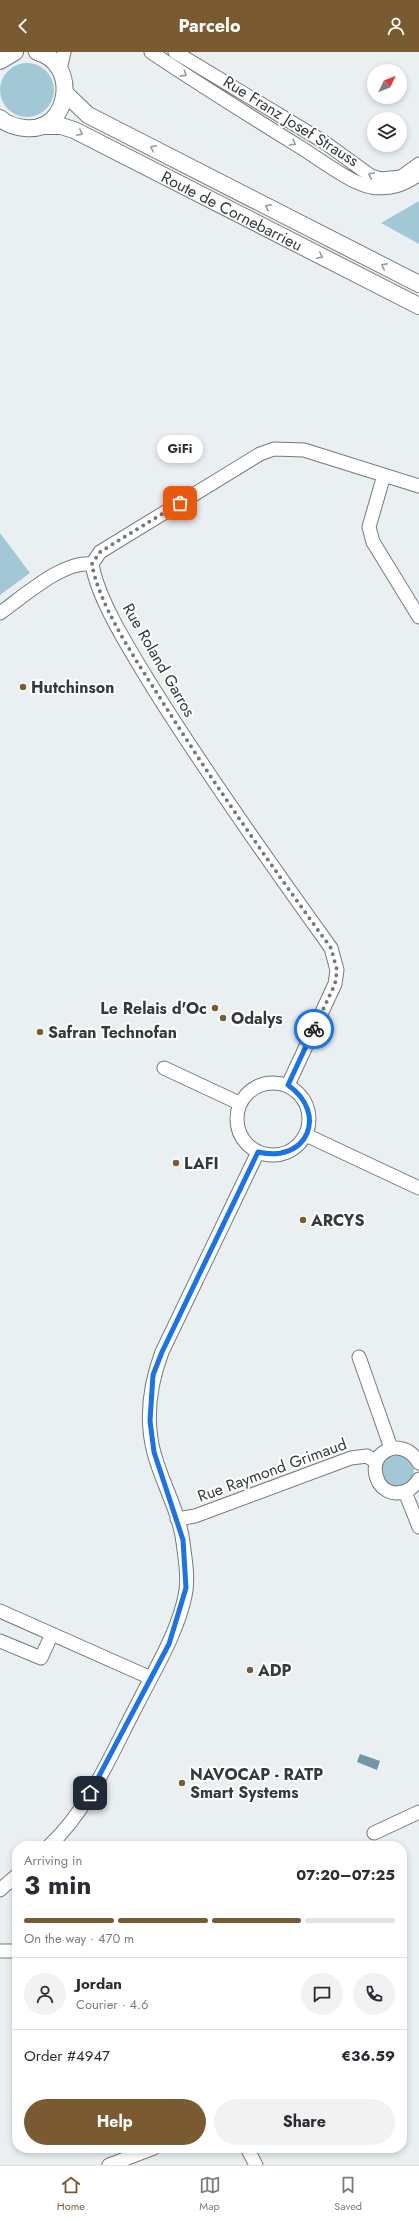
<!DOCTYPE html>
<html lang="en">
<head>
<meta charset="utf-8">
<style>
	body { margin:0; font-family:Jost,sans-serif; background:#f2f2f3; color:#2b2b33; height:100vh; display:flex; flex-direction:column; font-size:15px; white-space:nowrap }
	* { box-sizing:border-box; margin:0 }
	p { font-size:13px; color:#7c7c81 }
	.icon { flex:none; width:22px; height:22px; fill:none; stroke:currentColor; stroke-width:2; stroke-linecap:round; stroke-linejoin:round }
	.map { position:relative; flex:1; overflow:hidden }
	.side { position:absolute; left:12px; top:1789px; width:395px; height:312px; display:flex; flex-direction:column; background:#fff; border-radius:16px; box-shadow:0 2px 6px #0003 }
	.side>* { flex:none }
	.needle { width:26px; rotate:47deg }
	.fabs { position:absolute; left:367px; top:12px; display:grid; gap:8px }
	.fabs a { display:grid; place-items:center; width:40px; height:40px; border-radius:50%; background:#fff; box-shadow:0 2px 6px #0003; font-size:20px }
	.pin { position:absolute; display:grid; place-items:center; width:34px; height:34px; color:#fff; margin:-17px; border-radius:8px; box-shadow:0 2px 6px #0006 }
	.courier { position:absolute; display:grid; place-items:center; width:40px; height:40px; margin:-20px; border:3px solid #1a73e8; border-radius:50%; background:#fff; color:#222; box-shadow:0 1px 5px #0007 }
	.bubble { position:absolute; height:28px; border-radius:14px; background:#fff; box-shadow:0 2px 6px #0003; font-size:13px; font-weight:700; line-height:28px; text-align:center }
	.head em { font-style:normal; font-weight:700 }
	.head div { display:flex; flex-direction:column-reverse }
	.head { display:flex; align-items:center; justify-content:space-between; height:68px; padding:0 12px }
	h1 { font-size:26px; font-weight:700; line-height:30px }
	.bar { display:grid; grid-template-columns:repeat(4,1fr); gap:6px 4px; align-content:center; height:48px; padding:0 12px }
	.bar i { height:5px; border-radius:3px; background:#e1e1e2 }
	.bar .on { background:#7a5a30 }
	.bar p { grid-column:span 4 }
	.line { display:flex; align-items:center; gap:10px; padding:0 12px; border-top:1px solid #e1e1e2 }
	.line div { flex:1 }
	.round { display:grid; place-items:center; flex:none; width:42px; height:42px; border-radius:21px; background:#f2f2f3 }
	.action { display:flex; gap:8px; margin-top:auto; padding:8px 12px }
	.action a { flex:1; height:46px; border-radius:24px; background:#7a5a30; color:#fff; font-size:16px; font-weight:700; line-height:46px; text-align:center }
	.action a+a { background:#f2f2f3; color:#2b2b33 }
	header { display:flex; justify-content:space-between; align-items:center; height:52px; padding:0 12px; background:#7a5a30; color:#fff; font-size:18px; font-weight:700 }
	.dock { display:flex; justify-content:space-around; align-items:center; height:56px; border-top:1px solid #e1e1e2; background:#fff; font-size:11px; color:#7c7c81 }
	.dock a { display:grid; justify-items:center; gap:2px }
	.dock .on { color:#7a5a30 }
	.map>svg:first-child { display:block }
</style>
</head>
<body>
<header><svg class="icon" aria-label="back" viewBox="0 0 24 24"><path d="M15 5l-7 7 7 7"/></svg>Parcelo<svg class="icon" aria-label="person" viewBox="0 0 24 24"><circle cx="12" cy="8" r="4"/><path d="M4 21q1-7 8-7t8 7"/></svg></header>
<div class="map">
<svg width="419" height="2113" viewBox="0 0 419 2113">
	<rect width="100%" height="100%" fill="#eaf0f2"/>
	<path fill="#a2c8d6" d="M0 38a27 27 0 1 1 54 0a27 27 0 1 1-54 0Z
		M419 149V192L381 171Z
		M0 481 30 521 0 543Z
		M382 1418a16 16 0 1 1 32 0a16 16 0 1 1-32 0Z"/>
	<path fill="#7197a5" d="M360 1702 380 1709 377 1718 357 1710Z"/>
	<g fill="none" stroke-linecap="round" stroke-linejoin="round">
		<g stroke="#757a7c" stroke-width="15">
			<path id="minor" d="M151 0C200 33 250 64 300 95 318 106 350 131 371 135 390 138 404 133 419 122
				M175 0 324 90 371 124 381 127 401 125 419 112
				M60 17 64 0
				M384 423 369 475 373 490 419 565
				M0 561C23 545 63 508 92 512
				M164 1016 239 1051
				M237 1067a36 36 0 1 1 72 0a36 36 0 1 1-72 0Z
				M288 1033 335 932 337 918 331 896C269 810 209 725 153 636 133 603 98 549 92 512L100 500 260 402 274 397 304 398 419 434
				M306 1083 419 1136
				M359 1305 391 1396
				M419 1411C402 1381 363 1401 379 1431 383 1437 390 1441 397 1441 408 1440 413 1436 419 1427
				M405 1440 419 1475
				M177 1467 195 1464 351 1406 367 1404 376 1410
				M0 1559 151 1626
				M0 1589 41 1606 52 1582
				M374 1781 419 1760
				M49 1794C90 1756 112 1700 138 1651 155 1617 177 1582 185 1544 189 1527 185 1507 183 1490 179 1459 162 1431 154 1401 145 1367 150 1332 162 1300L258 1100
				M0 1838 17 1823
				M0 1899H17
				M247 2096 256 2113
				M109 2113 154 2096"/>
		</g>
		<g stroke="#757a7c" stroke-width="18">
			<g id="major">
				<path d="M0 9 15 0"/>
				<path d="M66 42 88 63 419 232"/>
				<path d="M0 66C7 73 15 75 25 76 70 81 80 11 37 0"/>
				<path id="s1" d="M42 74H61L74 78 419 254"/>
			</g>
		</g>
		<use href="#minor" stroke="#fff" stroke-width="13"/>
		<use href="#major" stroke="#fff" stroke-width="16"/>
	</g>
	<defs><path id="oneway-chevron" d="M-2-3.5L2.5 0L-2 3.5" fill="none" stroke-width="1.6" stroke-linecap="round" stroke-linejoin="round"/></defs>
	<g stroke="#9a9c9c">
		<use href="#oneway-chevron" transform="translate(184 22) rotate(33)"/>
		<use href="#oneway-chevron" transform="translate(80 81) rotate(27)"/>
		<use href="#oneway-chevron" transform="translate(293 91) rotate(30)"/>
		<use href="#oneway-chevron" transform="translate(153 96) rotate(-153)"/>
		<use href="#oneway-chevron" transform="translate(371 123) rotate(-155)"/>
		<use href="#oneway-chevron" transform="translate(268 155) rotate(-153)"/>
		<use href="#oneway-chevron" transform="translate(320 204) rotate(27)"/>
		<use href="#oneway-chevron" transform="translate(384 214) rotate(-153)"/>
	</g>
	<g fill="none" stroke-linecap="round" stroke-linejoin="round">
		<path stroke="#75797a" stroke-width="4" stroke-dasharray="0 7.2" d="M180 451 100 500 92 512C98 551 135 607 157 641 211 728 270 812 331 896L337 918 335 932 314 977"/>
		<path stroke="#1a73e8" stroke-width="5" d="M90 1741 169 1592 186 1536 183 1488 154 1400 150 1369 153 1323 162 1300 258 1100C307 1112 329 1062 288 1033L314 977"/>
	</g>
	<g fill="#7a5a30" stroke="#fff" stroke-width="1.5">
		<circle cx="23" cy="635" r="4"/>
		<circle cx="215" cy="956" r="4"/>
		<circle cx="223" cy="966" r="4"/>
		<circle cx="40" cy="980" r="4"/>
		<circle cx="176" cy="1111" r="4"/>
		<circle cx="303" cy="1168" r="4"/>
		<circle cx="250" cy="1618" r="4"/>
		<circle cx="182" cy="1731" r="4"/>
	</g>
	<g text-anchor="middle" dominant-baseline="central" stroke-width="4" stroke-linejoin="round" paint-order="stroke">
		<g font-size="16" fill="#363939" stroke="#fff">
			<text transform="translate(291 69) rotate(32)">Rue Franz Josef Strauss</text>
			<text stroke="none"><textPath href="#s1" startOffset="210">Route de Cornebarrieu</textPath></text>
			<text transform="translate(159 608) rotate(60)">Rue Roland Garros</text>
			<text transform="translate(272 1418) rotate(-20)">Rue Raymond Grimaud</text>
		</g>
		<g font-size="16" font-weight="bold" fill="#363939" stroke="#fff" text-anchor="start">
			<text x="31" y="635">Hutchinson</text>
			<text x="207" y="956" text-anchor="end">Le Relais d'Oc</text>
			<text x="231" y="966">Odalys</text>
			<text x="48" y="980">Safran Technofan</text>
			<text x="184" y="1111">LAFI</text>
			<text x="311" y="1168">ARCYS</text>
			<text x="258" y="1618">ADP</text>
			<text x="190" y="1722">NAVOCAP - RATP<tspan x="190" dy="18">Smart Systems</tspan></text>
		</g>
	</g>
</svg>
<div class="fabs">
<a><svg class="needle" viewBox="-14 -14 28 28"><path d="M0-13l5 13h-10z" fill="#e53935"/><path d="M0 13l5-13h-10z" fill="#7c7c81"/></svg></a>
<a><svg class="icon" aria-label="layers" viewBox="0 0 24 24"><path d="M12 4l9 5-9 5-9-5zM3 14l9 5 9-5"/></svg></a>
</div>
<div class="pin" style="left:180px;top:451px;background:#ea580c"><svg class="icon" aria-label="bag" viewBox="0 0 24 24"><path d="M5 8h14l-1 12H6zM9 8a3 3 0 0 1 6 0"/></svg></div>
<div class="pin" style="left:90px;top:1741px;background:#1f2937"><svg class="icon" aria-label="home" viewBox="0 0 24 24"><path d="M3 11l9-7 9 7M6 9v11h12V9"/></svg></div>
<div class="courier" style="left:314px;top:977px"><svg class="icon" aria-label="bike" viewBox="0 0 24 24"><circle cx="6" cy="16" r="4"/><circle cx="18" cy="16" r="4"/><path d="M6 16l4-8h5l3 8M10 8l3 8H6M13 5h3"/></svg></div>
<div class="bubble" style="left:157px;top:383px;width:46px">GiFi</div>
<section class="side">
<div class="head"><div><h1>3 min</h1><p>Arriving in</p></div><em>07:20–07:25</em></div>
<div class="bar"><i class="on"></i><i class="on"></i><i class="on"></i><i></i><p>On the way · 470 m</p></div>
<div class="line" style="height:72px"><a class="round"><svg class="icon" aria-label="person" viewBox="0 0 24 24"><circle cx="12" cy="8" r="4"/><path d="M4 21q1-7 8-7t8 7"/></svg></a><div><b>Jordan</b><p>Courier · 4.6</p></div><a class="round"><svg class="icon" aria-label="chat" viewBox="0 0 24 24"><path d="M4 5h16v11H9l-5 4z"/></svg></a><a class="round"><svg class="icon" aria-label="phone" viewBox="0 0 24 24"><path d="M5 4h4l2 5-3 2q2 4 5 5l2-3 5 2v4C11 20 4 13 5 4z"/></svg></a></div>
<div class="line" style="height:52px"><div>Order #4947</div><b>€36.59</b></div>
<div class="action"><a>Help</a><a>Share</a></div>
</section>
</div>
<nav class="dock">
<a class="on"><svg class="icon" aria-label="home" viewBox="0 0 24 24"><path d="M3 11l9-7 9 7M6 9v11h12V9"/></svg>Home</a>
<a><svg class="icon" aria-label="map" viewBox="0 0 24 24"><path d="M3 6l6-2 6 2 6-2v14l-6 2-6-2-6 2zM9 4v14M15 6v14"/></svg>Map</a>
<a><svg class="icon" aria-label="saved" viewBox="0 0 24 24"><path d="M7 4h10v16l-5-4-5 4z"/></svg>Saved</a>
</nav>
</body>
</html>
